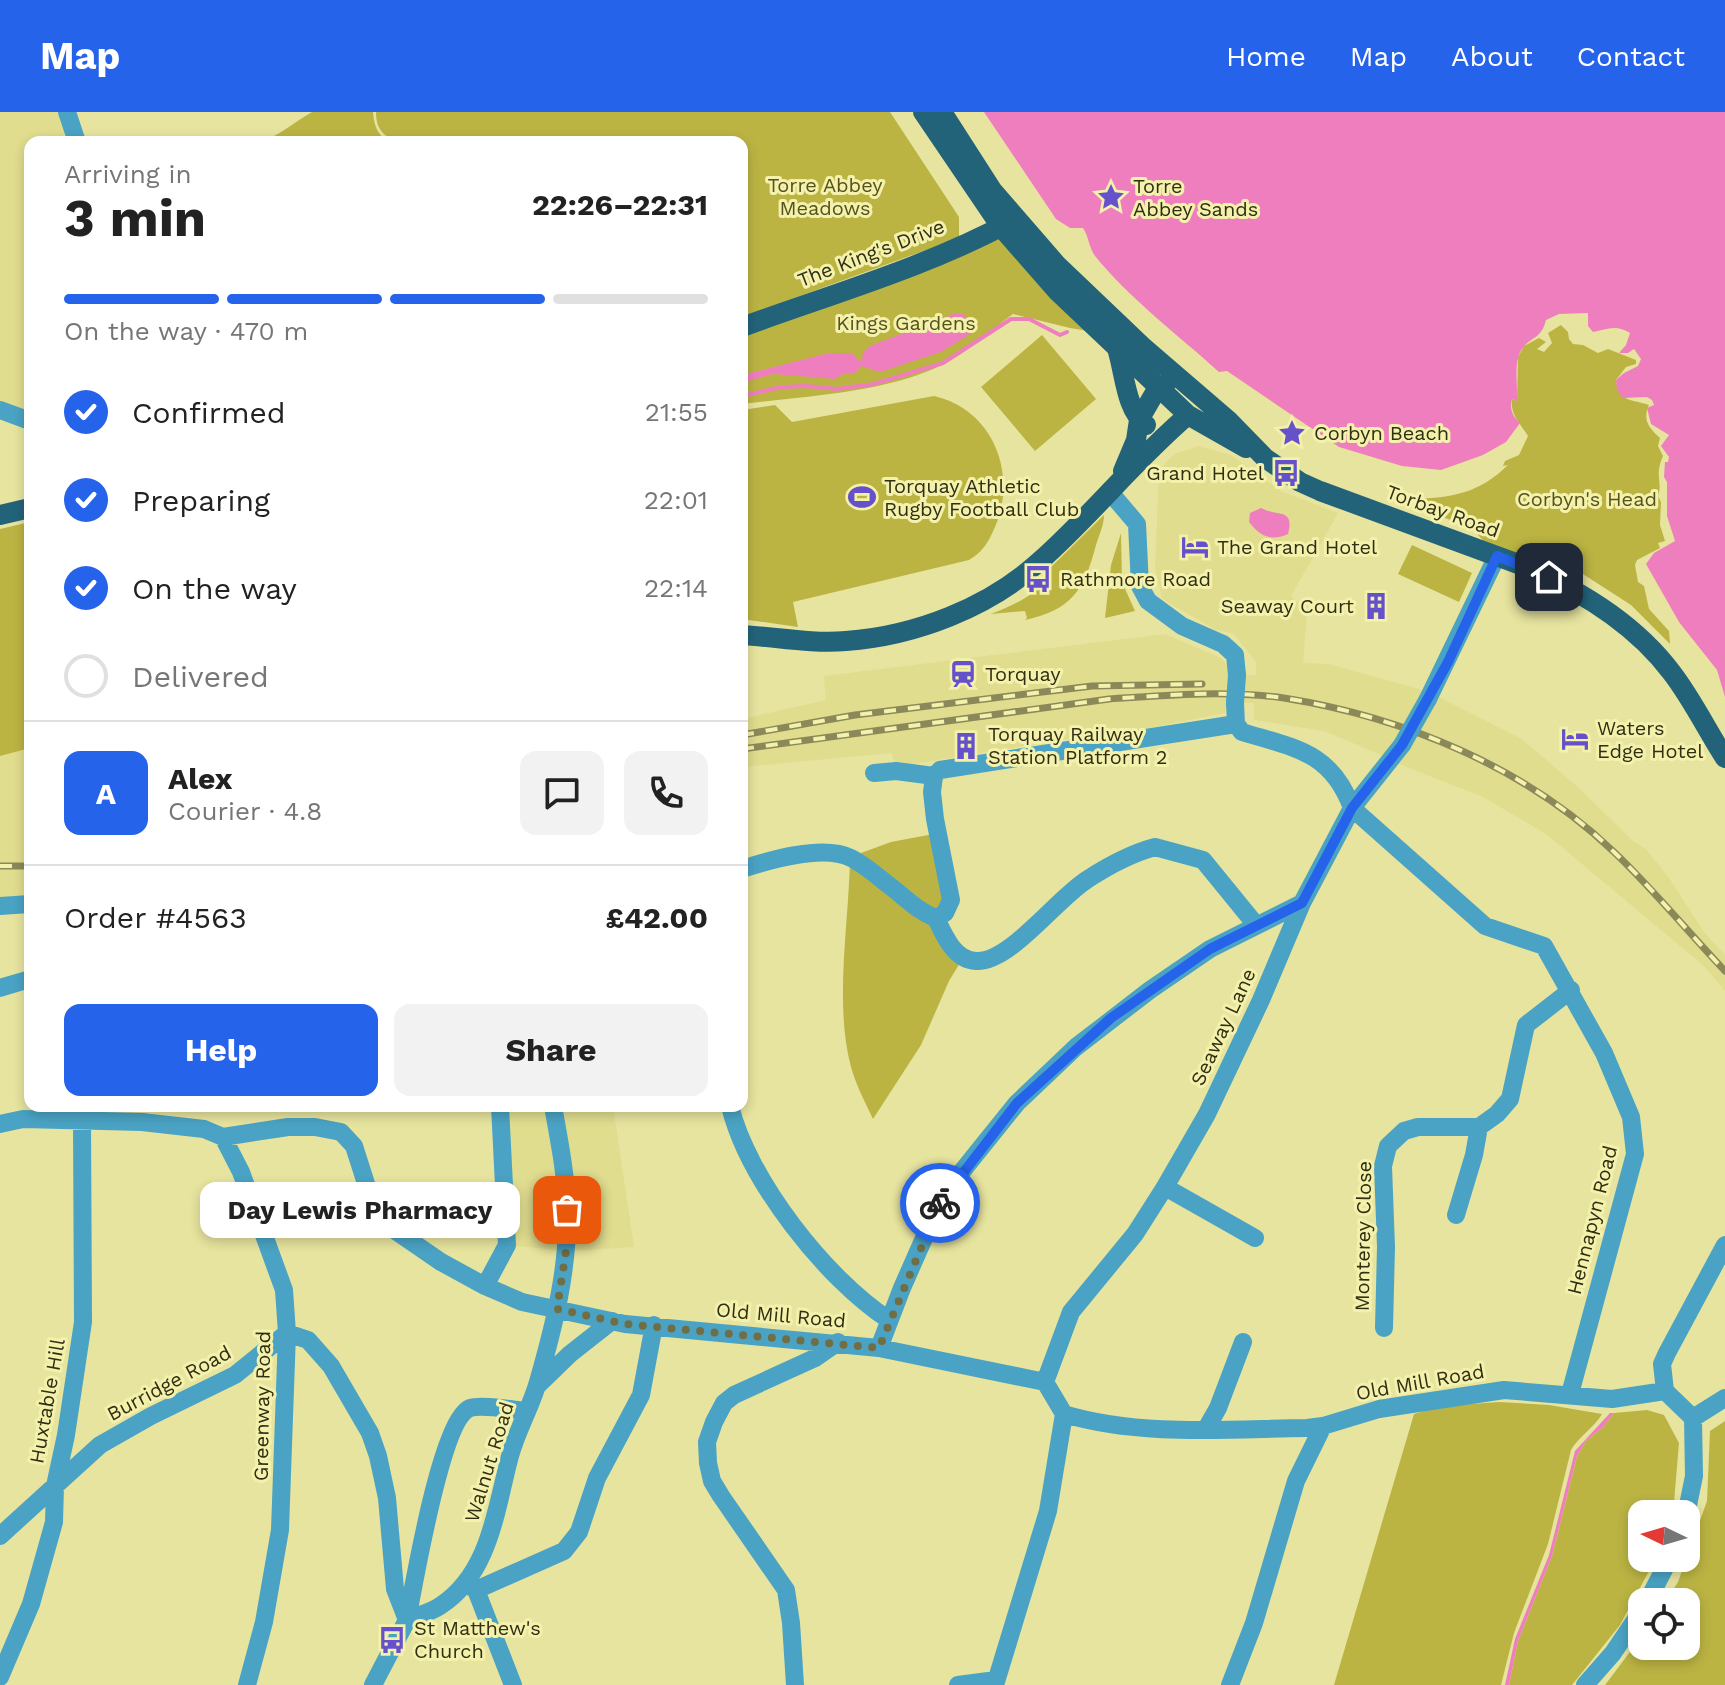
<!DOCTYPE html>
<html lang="en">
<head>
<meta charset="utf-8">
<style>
	body { margin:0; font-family:"Work Sans",sans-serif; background:#f2f2f2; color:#222; height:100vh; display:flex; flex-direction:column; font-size:30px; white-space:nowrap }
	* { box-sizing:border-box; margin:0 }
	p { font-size:26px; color:#767676 }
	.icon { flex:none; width:44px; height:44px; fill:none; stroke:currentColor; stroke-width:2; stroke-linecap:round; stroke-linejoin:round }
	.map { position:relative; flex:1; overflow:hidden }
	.side { position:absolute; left:24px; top:24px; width:724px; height:976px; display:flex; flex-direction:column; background:#fff; border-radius:16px; box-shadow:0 4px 12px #0003 }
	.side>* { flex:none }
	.needle { width:52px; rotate:275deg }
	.buttons { position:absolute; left:1628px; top:1388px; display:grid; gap:16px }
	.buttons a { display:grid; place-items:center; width:72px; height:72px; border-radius:16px; background:#fff; box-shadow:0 4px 12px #0003; font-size:40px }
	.pin { position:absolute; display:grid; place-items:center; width:68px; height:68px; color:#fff; margin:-34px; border-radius:16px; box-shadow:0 4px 12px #0006 }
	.courier { position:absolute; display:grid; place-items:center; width:80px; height:80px; margin:-40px; border:6px solid #2563eb; border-radius:50%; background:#fff; color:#222; box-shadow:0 2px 10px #0007 }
	.bubble { position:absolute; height:56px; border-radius:16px; background:#fff; box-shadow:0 4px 12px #0003; font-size:26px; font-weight:700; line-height:56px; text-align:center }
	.summary em { font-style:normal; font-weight:700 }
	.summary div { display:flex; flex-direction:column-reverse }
	.summary { display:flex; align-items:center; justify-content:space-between; height:136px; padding:0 40px }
	h1 { font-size:52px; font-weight:700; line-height:60px }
	.bar { display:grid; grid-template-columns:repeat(4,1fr); gap:12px 8px; align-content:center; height:96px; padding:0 40px }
	.bar i { height:10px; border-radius:6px; background:#e0e0e0 }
	.bar .active { background:#2563eb }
	.bar p { grid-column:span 4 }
	.line { display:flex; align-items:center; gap:20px; padding:0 40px; border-top:2px solid #e0e0e0 }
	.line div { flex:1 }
	.round { display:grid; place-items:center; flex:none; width:84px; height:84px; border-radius:16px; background:#f2f2f2 }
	ol { padding:0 40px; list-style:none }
	li { display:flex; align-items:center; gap:24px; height:88px }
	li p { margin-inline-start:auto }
	li .icon { padding:8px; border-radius:50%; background:#2563eb; color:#fff; stroke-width:4 }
	li:last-child { color:#767676 }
	li i { width:44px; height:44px; border:4px solid #e0e0e0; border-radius:50% }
	.primary-button { display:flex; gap:16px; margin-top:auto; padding:16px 40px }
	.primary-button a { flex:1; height:92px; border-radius:16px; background:#2563eb; color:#fff; font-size:32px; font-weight:700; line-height:92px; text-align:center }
	.primary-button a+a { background:#f2f2f2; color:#222 }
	header { display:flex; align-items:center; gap:48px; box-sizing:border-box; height:112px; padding:0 40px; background:#2563eb; color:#fff }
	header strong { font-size:38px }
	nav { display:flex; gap:44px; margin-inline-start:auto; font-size:28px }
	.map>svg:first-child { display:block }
</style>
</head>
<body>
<header>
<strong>Map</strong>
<nav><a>Home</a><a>Map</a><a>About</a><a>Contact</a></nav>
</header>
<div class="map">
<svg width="1725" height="1573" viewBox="0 0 1725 1573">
	<rect width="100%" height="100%" fill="#e7e49f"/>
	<path fill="#e0dd8f" d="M0 0H62L71 30H30V301L0 290Z
		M1199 334 1231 343 1281 379 1338 401 1291 484 1307 500 1303 551 1329 552 1426 579 1433 596 1439 585 1522 627 1579 676 1633 729 1646 737 1669 766 1704 820 1725 843V879L1704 854 1546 722 1483 685 1399 652 1411 632 1395 627 1384 644 1324 619 1254 608V591H1227L1225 601 1130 620 1048 630 895 655 892 641 742 655V607L826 588 824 564 1165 522 1221 546 1228 554V563H1256V550L1234 522 1216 518 1162 487 1155 456 1159 358 1174 342Z
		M30 636V786L0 787V644Z
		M500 994H613L634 1135 566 1139 507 1133Z"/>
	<path fill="#bbb443" d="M312 0H373C374 13 377 23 389 30H259C280 24 294 10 312 0Z
		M376 0H890L959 105V126L742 205V30H397C382 23 376 16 376 0Z
		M1001 115 1100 221 1070 216 1013 202C991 218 967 241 942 253 884 281 806 284 742 292V215Z
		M1561 213 1568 220 1569 227 1573 232 1583 233 1598 241 1608 237 1636 248V252L1626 255 1616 268C1618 291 1633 287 1649 293 1642 308 1649 316 1660 326L1658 334 1663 344C1654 364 1663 370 1658 384L1661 390 1660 413 1665 429 1658 431 1660 436 1637 448 1635 453 1638 470 1644 474 1649 497 1669 519 1670 532 1631 493 1572 455 1547 443 1497 444 1471 415 1413 395 1417 387C1456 385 1480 380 1508 353L1503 354 1505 349 1519 343 1528 324C1520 311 1510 303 1512 287L1517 289 1518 245 1524 234 1539 226 1546 230 1537 237 1544 240 1552 231 1548 221Z
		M1042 223 1096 287 1035 339 981 275Z
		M934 284C993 297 1018 362 995 415 989 429 983 440 969 448L793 490 798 515 742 507V298L775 293 792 310Z
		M1104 403C1104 413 1099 423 1096 433 1084 479 1071 498 1025 508L1027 506 1025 499 991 502C1010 495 1042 481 1049 461L1047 459Z
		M30 410V636L0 644V417Z
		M1121 421 1122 470 1135 499 1105 506 1111 453Z
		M1412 433 1472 461 1459 490 1398 462Z
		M939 721 951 788 941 802 963 846 949 869 921 933 873 1007C865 990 856 973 851 955 834 891 849 812 850 745L891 730Z
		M1499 1290 1549 1293 1602 1302C1594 1316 1579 1324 1571 1338L1548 1432 1514 1521 1501 1573H1334L1414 1302 1442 1294Z
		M1647 1298 1664 1303 1679 1331 1673 1402H1642V1446H1656L1620 1513 1572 1573H1509L1518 1529 1552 1444 1577 1344 1586 1329 1603 1315 1614 1301Z
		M1725 1309V1573H1605L1642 1524V1534H1686V1490H1665L1678 1470 1707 1389 1710 1319Z"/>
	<path fill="#ef7ebf" d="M984 0H1725V585L1717 558 1679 510 1646 452 1654 441 1675 429 1667 404V370L1664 365 1665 350H1668L1669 345 1661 334 1669 323 1651 312 1647 296 1654 293 1652 288 1647 285 1623 286 1617 278 1616 268 1624 261 1638 254 1641 247 1634 237 1628 241H1619L1626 233 1630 221C1617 212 1606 217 1593 220L1588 214V201L1559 202 1546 208C1541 228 1531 224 1522 237 1513 249 1518 275 1517 289L1512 287C1509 297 1513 305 1520 311L1506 330 1483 343 1441 358 1402 354 1339 335 1227 259 1219 260C1177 222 1130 187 1095 144 1089 136 1089 125 1083 116H1070L1056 107Z
		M956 201 963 202 973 215 972 221 941 240 880 260 861 254 855 261 843 262 835 267 773 262 742 271V263L829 241H852L858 248 862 249 863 240 870 234Z
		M1261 396C1277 405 1295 395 1288 422 1271 430 1260 424 1249 410L1250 401Z
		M1610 1301H1614L1603 1315 1586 1329 1577 1344 1552 1444 1518 1529 1509 1573H1505L1515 1527 1549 1443 1575 1339Z"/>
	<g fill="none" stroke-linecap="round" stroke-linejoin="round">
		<path stroke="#ef7ebf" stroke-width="4" d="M742 284 781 275 807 274 837 277 874 272 943 251 1011 207H1029L1060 223 1067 220"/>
		<path stroke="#4aa3c4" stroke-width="18" d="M67 0 77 30
			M0 298 30 309
			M1109 379 1137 412 1140 474 1148 489 1182 514 1223 532 1235 543 1237 563
			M1428 587 1497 444
			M1235 591 1236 612 1242 620C1294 636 1331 639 1352 696L1485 814 1544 834 1604 941 1631 1005 1635 1042 1570 1282
			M874 661 896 659 934 664
			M934 664 940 658 1236 612
			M934 664 932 680 935 707 951 788 945 801 936 806
			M742 757C770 748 823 732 851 746 863 752 875 762 886 771 904 784 915 798 936 806
			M0 794 30 792
			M936 806C944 823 954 848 976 849 1010 851 1057 786 1088 767 1108 754 1133 741 1155 735L1203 748 1256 813
			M0 876 30 867
			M730 994C748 1068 826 1167 889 1208
			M0 1012 23 1007 142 1010 204 1017 223 1025 288 1015H315L341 1020 354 1034 377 1106 441 1150 485 1174 522 1190 625 1212 879 1236 1045 1270 1064 1302C1141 1325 1227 1317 1307 1316L1323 1314 1379 1297 1504 1278 1612 1287 1665 1279
			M223 1025 241 1060 284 1178 287 1221 280 1418 264 1510 247 1573
			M1165 1075 1255 1126
			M1456 1103 1474 1043 1479 1015
			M485 1174 507 1133 500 994
			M1384 1216 1386 1135 1383 1054 1388 1034 1404 1019 1418 1015H1479L1497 1002 1510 987 1526 913 1571 878
			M879 1236 902 1176 943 1083 1017 991 1076 935 1150 878 1210 837 1302 791
			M1045 1270 1071 1200 1135 1122 1165 1075 1207 1002 1261 888 1302 791 1352 696 1402 633
			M538 1273 570 1242 612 1209
			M1693 1306 1725 1286
			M1206 1317 1218 1296 1243 1230
			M1686 1403 1694 1364 1693 1306 1665 1279 1662 1252 1667 1241 1725 1133
			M0 1424 100 1333 151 1304 235 1263 287 1221 308 1228 331 1254 370 1321 378 1344 387 1386 395 1477 407 1508
			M467 1472 476 1478 513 1573
			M476 1478 564 1439 579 1420 597 1366 641 1283 654 1213
			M1647 1490 1670 1446
			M407 1508C414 1473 441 1308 470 1296 482 1292 513 1298 526 1299
			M0 1565 31 1492 54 1410 55 1374 66 1323 83 1210 82 1010
			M373 1573 407 1508C417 1504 431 1500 440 1494 490 1462 496 1396 510 1344 517 1318 531 1295 538 1270 554 1214 569 1155 567 1097 566 1062 559 1028 553 994
			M795 1573 791 1511 786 1478 721 1384 712 1369 708 1351 707 1330 714 1310 724 1291 734 1283 815 1246 838 1230
			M958 1573 996 1568
			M995 1573 1048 1399 1064 1302
			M1230 1573 1254 1511 1296 1369 1323 1314
			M1585 1573 1613 1541 1642 1498"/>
		<path stroke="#23637a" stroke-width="20" d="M923 0 1001 115 1057 179 1188 303 1246 336
			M942 0 992 78 1057 153 1142 234 1228 308 1265 346 1300 370 1320 379 1521 453C1578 477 1634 510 1672 561 1692 587 1707 618 1725 646
			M742 215C832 182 927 155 1012 109
			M1118 240C1125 264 1126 298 1146 313
			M1123 359 1136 328 1139 308 1157 277 1166 272
			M0 403 30 396
			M742 523C776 525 812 532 846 529 915 524 988 496 1040 449 1092 403 1135 348 1188 303"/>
		<g stroke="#8b8959" stroke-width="7">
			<path id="rail" d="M742 623 855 603 1092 574 1202 572
				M742 637 1109 587C1166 583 1227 578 1284 586 1403 605 1526 655 1614 740 1653 777 1688 820 1725 859
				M0 754H30"/>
		</g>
		<use href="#rail" stroke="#f4f1ac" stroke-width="4" stroke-dasharray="12" stroke-linecap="butt"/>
		<path stroke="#4aa3c4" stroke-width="18" d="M1235 591 1237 563
			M1402 633 1428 587"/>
	</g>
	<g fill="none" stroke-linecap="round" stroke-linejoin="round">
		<path stroke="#706e44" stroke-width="8" stroke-dasharray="0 14.4" d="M567 1098 566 1139 557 1197 625 1212 879 1236 940 1091"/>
		<path stroke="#2563eb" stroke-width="10" d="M940 1091 1017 991 1111 906 1210 837 1302 791 1352 696 1402 633 1448 550 1497 444 1549 465"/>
	</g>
	<defs>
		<g id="sight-bare" transform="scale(2.16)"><path d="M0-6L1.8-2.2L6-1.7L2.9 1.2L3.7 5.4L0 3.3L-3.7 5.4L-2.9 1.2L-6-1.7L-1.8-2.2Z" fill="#6551ca" stroke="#f4f1ac" stroke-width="2.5" paint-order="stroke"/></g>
		<g id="bus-bare" transform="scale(2.16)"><path d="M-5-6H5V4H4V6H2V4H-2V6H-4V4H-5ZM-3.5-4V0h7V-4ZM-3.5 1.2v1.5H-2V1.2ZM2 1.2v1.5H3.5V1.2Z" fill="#6551ca" stroke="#f4f1ac" stroke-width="2.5" paint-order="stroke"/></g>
		<g id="stadium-bare" transform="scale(2.16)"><path d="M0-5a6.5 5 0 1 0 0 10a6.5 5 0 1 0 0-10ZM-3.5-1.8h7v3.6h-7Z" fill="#6551ca" stroke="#f4f1ac" stroke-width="2.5" paint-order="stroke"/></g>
		<g id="hotel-bare" transform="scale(2.16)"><path d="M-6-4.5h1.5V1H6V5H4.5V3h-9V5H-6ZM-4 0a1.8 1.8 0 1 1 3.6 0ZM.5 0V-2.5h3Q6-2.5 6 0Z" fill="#6551ca" stroke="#f4f1ac" stroke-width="2.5" paint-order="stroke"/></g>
		<g id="building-bare" transform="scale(2.16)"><path d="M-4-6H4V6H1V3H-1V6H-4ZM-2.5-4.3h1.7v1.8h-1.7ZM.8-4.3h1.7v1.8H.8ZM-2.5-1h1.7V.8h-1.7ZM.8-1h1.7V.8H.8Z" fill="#6551ca" stroke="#f4f1ac" stroke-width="2.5" paint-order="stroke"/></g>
		<g id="station-bare" transform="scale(2.16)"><path d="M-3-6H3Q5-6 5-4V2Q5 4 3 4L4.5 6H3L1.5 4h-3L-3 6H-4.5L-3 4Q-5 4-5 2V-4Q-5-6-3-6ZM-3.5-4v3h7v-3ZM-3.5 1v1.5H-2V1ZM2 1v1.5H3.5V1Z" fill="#6551ca" stroke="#f4f1ac" stroke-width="2.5" paint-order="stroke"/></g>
	</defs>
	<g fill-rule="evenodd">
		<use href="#sight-bare" x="1111" y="85"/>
		<use href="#sight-bare" x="1292" y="321"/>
		<use href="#bus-bare" x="1286" y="361"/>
		<use href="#stadium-bare" x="862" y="385"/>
		<use href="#hotel-bare" x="1195" y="435"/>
		<use href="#bus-bare" x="1038" y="467"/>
		<use href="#building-bare" x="1376" y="494"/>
		<use href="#station-bare" x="963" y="562"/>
		<use href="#hotel-bare" x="1575" y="627"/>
		<use href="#building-bare" x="966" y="634"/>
		<use href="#bus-bare" x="392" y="1528"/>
	</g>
	<g text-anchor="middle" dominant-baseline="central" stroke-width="6" stroke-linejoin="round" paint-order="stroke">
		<g font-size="20" fill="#56521c" stroke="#f4f1ac">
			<text x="825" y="73">Torre Abbey<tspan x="825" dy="23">Meadows</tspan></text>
			<text x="906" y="211">Kings Gardens</text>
			<text x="1587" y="387">Corbyn's Head</text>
		</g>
		<g font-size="20" fill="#302f13" stroke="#f4f1ac" text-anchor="start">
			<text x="1133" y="74">Torre<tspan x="1133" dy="23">Abbey Sands</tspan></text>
			<text x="1314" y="321">Corbyn Beach</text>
			<text x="1264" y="361" text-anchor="end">Grand Hotel</text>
			<text x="884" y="374">Torquay Athletic<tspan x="884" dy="23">Rugby Football Club</tspan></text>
			<text x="1217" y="435">The Grand Hotel</text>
			<text x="1060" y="467">Rathmore Road</text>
			<text x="1354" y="494" text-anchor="end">Seaway Court</text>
			<text x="985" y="562">Torquay</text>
			<text x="1597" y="616">Waters<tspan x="1597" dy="23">Edge Hotel</tspan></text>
			<text x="988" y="622">Torquay Railway<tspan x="988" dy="23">Station Platform 2</tspan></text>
			<text x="414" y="1516">St Matthew's<tspan x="414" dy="23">Church</tspan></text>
		</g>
		<g font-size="20" fill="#302f13" stroke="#f4f1ac">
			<text transform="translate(871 141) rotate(-21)">The King's Drive</text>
			<text transform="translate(1443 399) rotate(20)">Torbay Road</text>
			<text transform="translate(1223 915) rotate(-65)">Seaway Lane</text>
			<text transform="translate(1592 1108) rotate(-76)">Hennapyn Road</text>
			<text transform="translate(1363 1124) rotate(-89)">Monterey Close</text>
			<text transform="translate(781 1203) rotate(5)">Old Mill Road</text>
			<text transform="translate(1420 1270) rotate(-10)">Old Mill Road</text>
			<text transform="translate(169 1271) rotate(-28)">Burridge Road</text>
			<text transform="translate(47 1289) rotate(-80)">Huxtable Hill</text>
			<text transform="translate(262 1294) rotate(-89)">Greenway Road</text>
			<text transform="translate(489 1350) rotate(-73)">Walnut Road</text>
		</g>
	</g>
</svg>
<div class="buttons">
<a><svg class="needle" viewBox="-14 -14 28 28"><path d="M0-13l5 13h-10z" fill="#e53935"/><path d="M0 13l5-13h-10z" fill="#767676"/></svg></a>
<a><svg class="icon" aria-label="locate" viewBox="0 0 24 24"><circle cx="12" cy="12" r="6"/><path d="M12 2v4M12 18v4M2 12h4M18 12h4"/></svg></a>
</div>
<div class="pin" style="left:567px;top:1098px;background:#ea580c"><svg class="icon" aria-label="bag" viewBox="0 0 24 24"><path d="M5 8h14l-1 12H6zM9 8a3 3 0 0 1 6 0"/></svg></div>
<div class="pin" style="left:1549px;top:465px;background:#1f2937"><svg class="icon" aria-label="home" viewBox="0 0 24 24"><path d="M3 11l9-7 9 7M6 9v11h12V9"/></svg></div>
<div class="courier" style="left:940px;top:1091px"><svg class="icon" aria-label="bike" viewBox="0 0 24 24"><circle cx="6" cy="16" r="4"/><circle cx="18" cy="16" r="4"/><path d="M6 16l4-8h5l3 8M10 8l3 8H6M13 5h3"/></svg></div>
<div class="bubble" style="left:200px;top:1070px;width:320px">Day Lewis Pharmacy</div>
<section class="side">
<div class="summary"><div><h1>3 min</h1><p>Arriving in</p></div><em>22:26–22:31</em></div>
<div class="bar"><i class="active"></i><i class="active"></i><i class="active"></i><i></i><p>On the way · 470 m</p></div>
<ol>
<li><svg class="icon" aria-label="check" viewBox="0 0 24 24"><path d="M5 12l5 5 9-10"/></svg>Confirmed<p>21:55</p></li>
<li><svg class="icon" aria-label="check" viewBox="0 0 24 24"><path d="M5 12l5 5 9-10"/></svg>Preparing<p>22:01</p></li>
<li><svg class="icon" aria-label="check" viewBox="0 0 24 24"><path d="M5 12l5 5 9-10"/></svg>On the way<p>22:14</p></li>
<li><i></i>Delivered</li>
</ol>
<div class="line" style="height:144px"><b class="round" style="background:#2563eb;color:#fff">A</b><div><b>Alex</b><p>Courier · 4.8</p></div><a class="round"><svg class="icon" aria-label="chat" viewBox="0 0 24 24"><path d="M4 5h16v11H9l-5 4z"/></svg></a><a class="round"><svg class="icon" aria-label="phone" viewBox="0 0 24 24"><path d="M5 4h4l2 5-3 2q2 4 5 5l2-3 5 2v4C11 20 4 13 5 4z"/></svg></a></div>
<div class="line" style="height:104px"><div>Order #4563</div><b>£42.00</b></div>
<div class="primary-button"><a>Help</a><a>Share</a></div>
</section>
</div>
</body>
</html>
